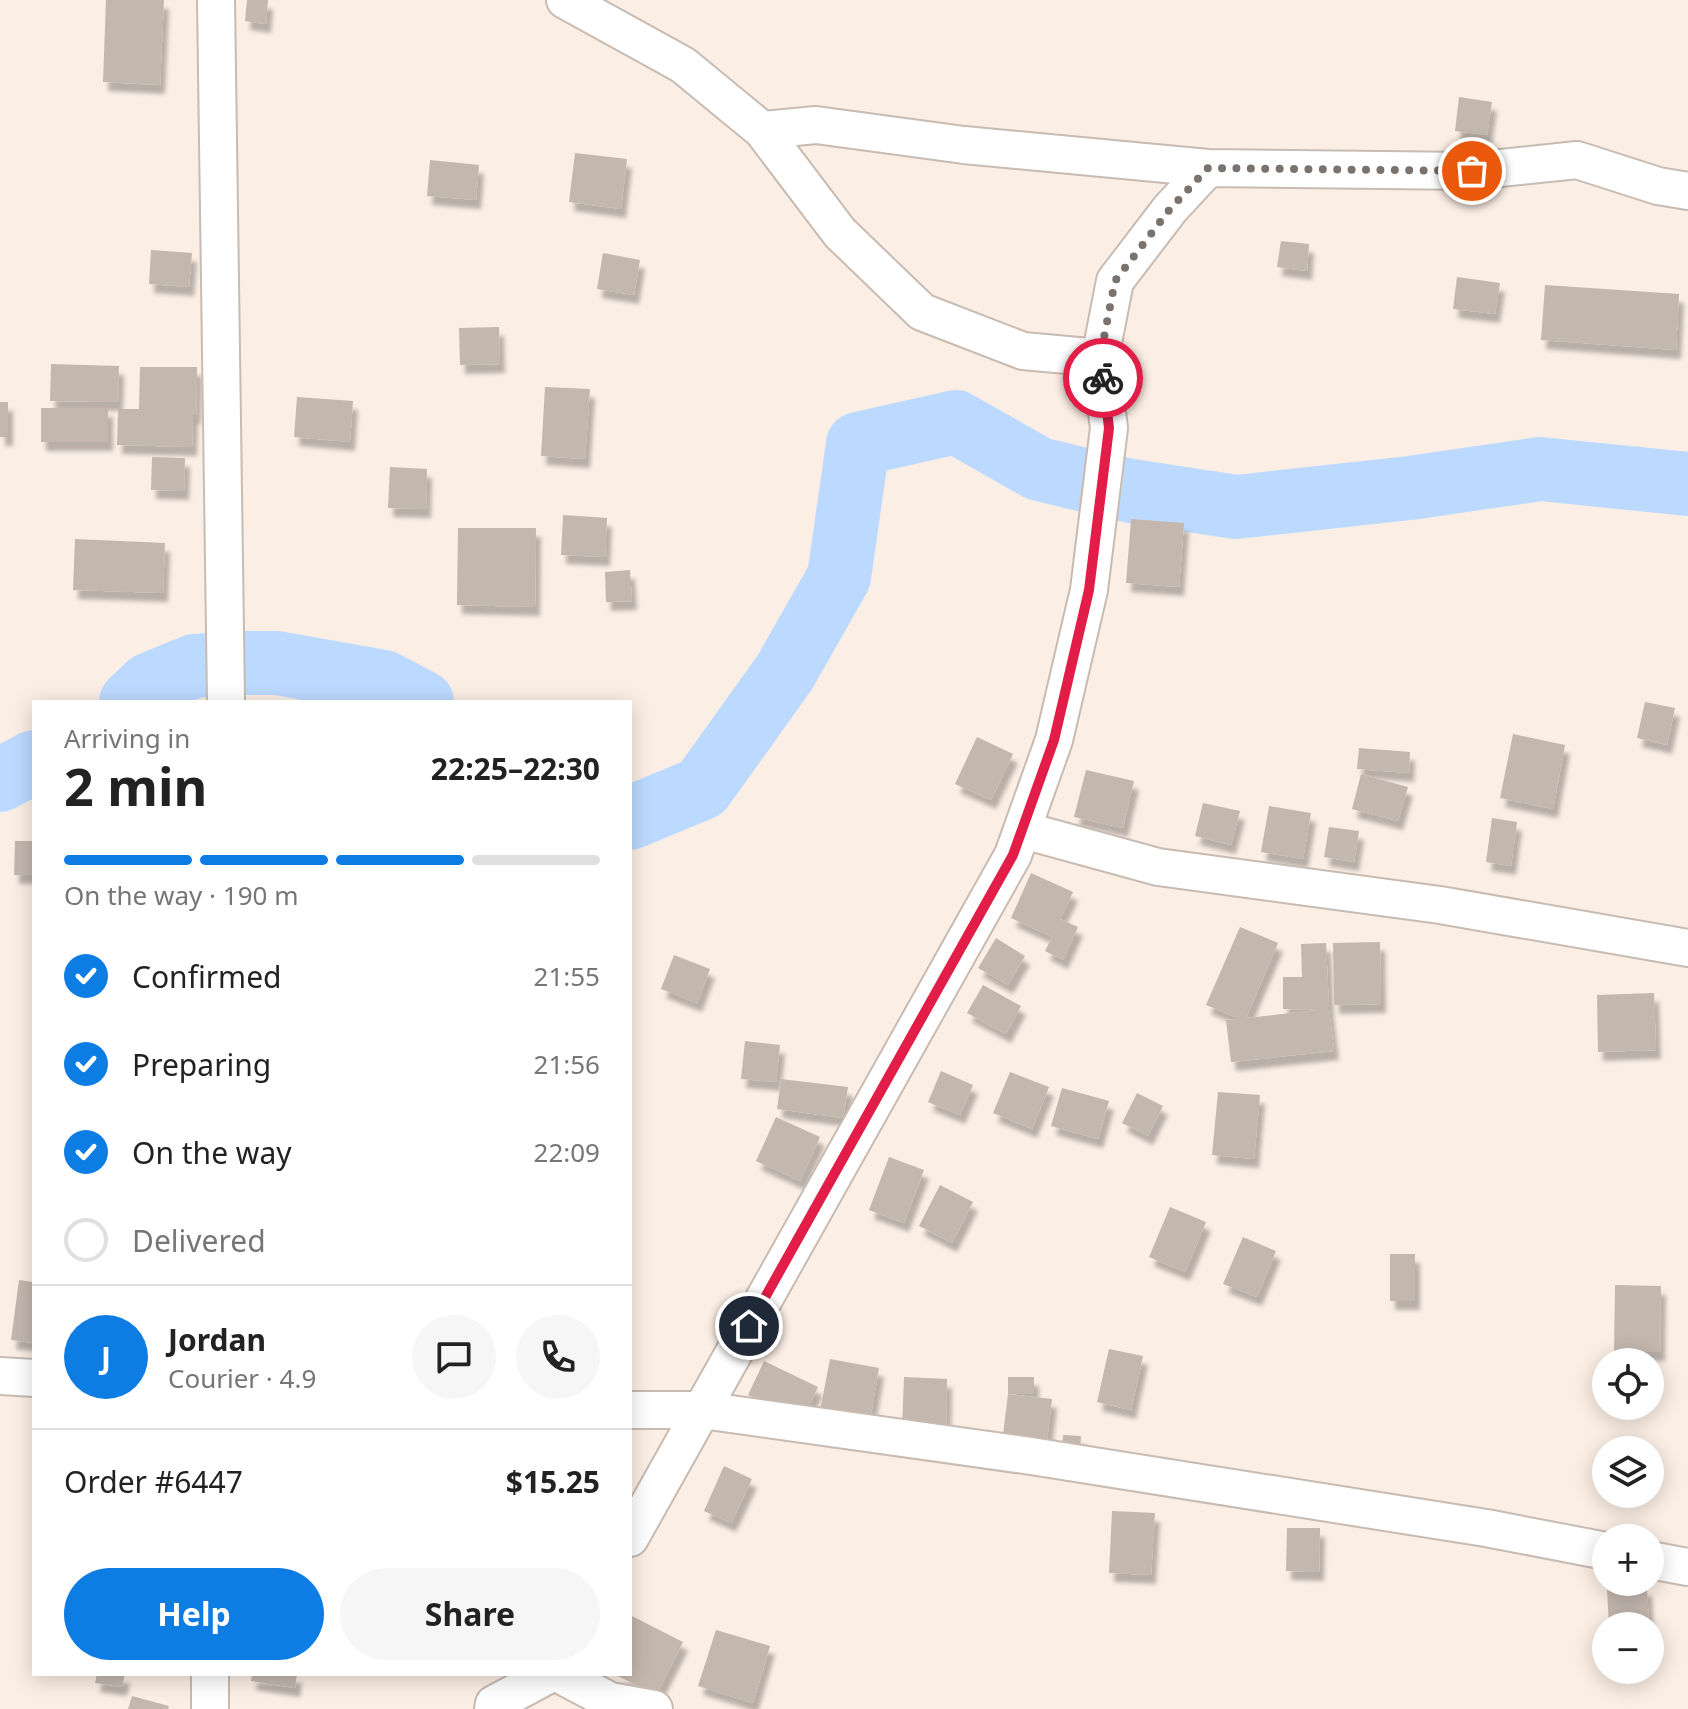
<!DOCTYPE html>
<html lang="en">
<head>
<meta charset="utf-8">
<style>
	body { margin:0; font-family:"Noto Sans",sans-serif; background:#f6f6f6; color:#222; height:100vh; display:flex; flex-direction:column; font-size:30px; white-space:nowrap }
	* { box-sizing:border-box; margin:0 }
	p { font-size:26px; color:#767676 }
	.icon { flex:none; width:44px; height:44px; fill:none; stroke:currentColor; stroke-width:2; stroke-linecap:round; stroke-linejoin:round }
	.map { position:relative; flex:1; overflow:hidden }
	.panel { position:absolute; left:32px; top:700px; width:600px; height:976px; display:flex; flex-direction:column; background:#fff; border-radius:0px; box-shadow:0 4px 20px #0003 }
	.panel>* { flex:none }
	.buttons { position:absolute; left:1592px; top:1348px; display:grid; gap:16px }
	.buttons a { display:grid; place-items:center; width:72px; height:72px; border-radius:50%; background:#fff; box-shadow:0 4px 20px #0003; font-size:40px }
	.pin { position:absolute; display:grid; place-items:center; width:68px; height:68px; color:#fff; margin:-34px; border:4px solid #fff; border-radius:50%; box-shadow:0 2px 8px #0007 }
	.courier { position:absolute; display:grid; place-items:center; width:80px; height:80px; margin:-40px; border:6px solid #e11d48; border-radius:50%; background:#fff; color:#222; box-shadow:0 2px 10px #0007 }
	.overview em { font-style:normal; font-weight:700 }
	.overview div { display:flex; flex-direction:column-reverse }
	.overview { display:flex; align-items:center; justify-content:space-between; height:136px; padding:0 32px }
	h1 { font-size:52px; font-weight:700; line-height:60px }
	.bar { display:grid; grid-template-columns:repeat(4,1fr); gap:12px 8px; align-content:center; height:96px; padding:0 32px }
	.bar i { height:10px; border-radius:6px; background:#e0e0e0 }
	.bar .selected { background:#0d7de4 }
	.bar p { grid-column:span 4 }
	.line { display:flex; align-items:center; gap:20px; padding:0 32px; border-top:2px solid #e0e0e0 }
	.line div { flex:1 }
	.round { display:grid; place-items:center; flex:none; width:84px; height:84px; border-radius:42px; background:#f6f6f6 }
	ol { padding:0 32px; list-style:none }
	li { display:flex; align-items:center; gap:24px; height:88px }
	li p { margin-inline-start:auto }
	li .icon { padding:8px; border-radius:50%; background:#0d7de4; color:#fff; stroke-width:4 }
	li:last-child { color:#767676 }
	li i { width:44px; height:44px; border:4px solid #e0e0e0; border-radius:50% }
	.cta { display:flex; gap:16px; margin-top:auto; padding:16px 32px }
	.cta a { flex:1; height:92px; border-radius:48px; background:#0d7de4; color:#fff; font-size:32px; font-weight:700; line-height:92px; text-align:center }
	.cta a+a { background:#f6f6f6; color:#222 }
	.map>svg:first-child { display:block }
</style>
</head>
<body>
<div class="map">
<svg width="1688" height="1709" viewBox="0 0 1688 1709">
	<defs>
		<filter id="shadow"><feDropShadow dx="5" dy="9" stdDeviation="2" flood-color="#0004"/></filter>
	</defs>
	<rect width="100%" height="100%" fill="#fbeee4"/>
	<g fill="none" stroke-linecap="round" stroke-linejoin="round">
		<path stroke="#bcdaff" stroke-width="64" d="M131 702 150 684 194 666 242 663H277L384 682 422 702
			M0 780 34 762
			M630 818 702 788 785 672 839 577 858 444 956 422 1039 469 1131 491 1236 507 1410 488 1540 469 1688 484"/>
	</g>
	<path fill="#c3b7ae" filter="url(#shadow)" d="M106 0H164L160 85 103 82Z
		M247 0H268L266 24 245 21Z
		M1459 97 1492 102 1487 135 1455 131Z
		M575 153 627 159 621 209 569 202Z
		M430 160 479 165 476 200 427 196Z
		M1281 241 1309 244 1307 271 1277 267Z
		M151 250 192 253 189 287 149 284Z
		M603 253 640 260 634 295 597 289Z
		M1457 277 1500 283 1495 314 1453 309Z
		M1545 285 1679 294 1676 350 1541 340Z
		M499 327 500 364 460 365 459 328Z
		M51 364 119 366 118 402 50 401Z
		M140 367H197L196 415H193L192 447 117 445 118 409H139Z
		M545 387 590 389 585 459 541 456Z
		M297 397 353 401 350 442 294 437Z
		M0 402H8V437H0Z
		M41 408H108V442H41Z
		M152 457 185 458 184 491 151 490Z
		M390 467 427 469 426 509 388 508Z
		M563 515 607 518 605 557 561 555Z
		M1131 519 1184 523 1179 587 1126 583Z
		M458 528H536L535 607 457 605Z
		M75 539 165 543 163 593 73 590Z
		M630 570 632 601 606 602 605 572Z
		M1645 702 1675 708 1667 745 1637 738Z
		M1513 734 1565 745 1553 809 1500 798Z
		M977 737 1013 754 991 800 955 784Z
		M1359 748 1410 752 1409 773 1357 769Z
		M1086 770 1134 781 1123 828 1074 817Z
		M1361 774 1408 787 1398 821 1352 809Z
		M1203 803 1240 811 1231 845 1195 836Z
		M1269 806 1311 813 1303 859 1261 852Z
		M1492 818 1517 822 1511 866 1486 862Z
		M1329 827 1359 831 1354 862 1324 857Z
		M15 841H34V875H14Z
		M1031 873 1073 892 1060 919 1078 927 1063 960 1045 951 1052 937 1011 918Z
		M1240 927 1278 943 1246 1018 1318 1010 1283 1009V977H1302L1301 944 1326 943 1329 1009 1334 1051 1231 1062 1226 1020 1240 1019 1206 1005Z
		M996 938 1025 956 1008 985 978 968Z
		M1380 942 1381 1004 1334 1005 1333 943Z
		M674 955 710 969 697 1003 661 989Z
		M983 985 1021 1006 1006 1034 967 1013Z
		M1654 993 1656 1050 1598 1052 1597 995Z
		M745 1041 780 1045 776 1082 741 1079Z
		M941 1071 973 1085 960 1115 928 1102Z
		M1010 1072 1049 1087 1032 1129 993 1113Z
		M781 1079 848 1087 843 1118 777 1109Z
		M1062 1088 1109 1101 1098 1139 1051 1126Z
		M1218 1092 1260 1095 1254 1159 1212 1155Z
		M1137 1093 1163 1106 1148 1136 1122 1123Z
		M776 1117 820 1137 800 1181 756 1161Z
		M889 1157 924 1170 904 1223 869 1210Z
		M940 1185 973 1202 952 1243 919 1226Z
		M1170 1207 1206 1222 1185 1272 1149 1257Z
		M1243 1237 1276 1251 1257 1297 1223 1284Z
		M1390 1254H1415V1301H1390Z
		M19 1280 34 1282V1343L11 1340Z
		M1615 1285 1661 1286 1660 1352H1614Z
		M1109 1349 1143 1356 1131 1410 1097 1402Z
		M830 1359 879 1368 870 1420 820 1411Z
		M764 1361 818 1387 802 1420 748 1395Z
		M904 1377 947 1379 946 1429 902 1428Z
		M1008 1377H1034V1394H1008Z
		M1008 1394 1052 1399 1047 1440 1003 1435Z
		M1063 1435 1081 1436 1080 1451 1062 1450Z
		M724 1466 752 1479 731 1523 704 1511Z
		M1112 1511 1155 1513 1151 1575 1109 1573Z
		M1287 1528H1320L1319 1572 1286 1571Z
		M1647 1587 1649 1626H1609L1607 1589Z
		M630 1615 683 1642 656 1695 614 1674H630Z
		M716 1630 770 1646 753 1703 698 1686Z
		M97 1674H125L122 1687 95 1683Z
		M252 1674H297L295 1688 251 1681Z
		M132 1696 169 1706 168 1709H128Z"/>
	<g fill="none" stroke-linecap="round" stroke-linejoin="round">
		<g stroke="#c7bbb2" stroke-width="40">
			<path id="minor" d="M216 0 226 702
				M565 0 683 65 762 130 840 233 922 312 1023 351 1100 358
				M762 130 816 125 964 145 1208 168 1472 171 1577 160 1658 186 1688 191
				M1023 830 1158 867 1440 905 1688 948
				M0 1376 34 1378
				M630 1410H702L1031 1456 1486 1528 1606 1551
				M630 1538 1013 855 1054 740 1089 590 1109 428 1100 358 1115 281 1170 209 1208 168
				M1650 1560 1688 1567
				M559 1674 610 1701 654 1709
				M210 1709V1674
				M493 1709 494 1704 550 1674"/>
		</g>
		<use href="#minor" stroke="#fff" stroke-width="36"/>
	</g>
	<g fill="none" stroke-linecap="round" stroke-linejoin="round">
		<path stroke="#7a726c" stroke-width="8" stroke-dasharray="0 14.4" d="M1103 378 1100 358 1115 281 1170 209 1208 168 1472 171"/>
		<path stroke="#e11d48" stroke-width="10" d="M749 1326 1013 855 1054 740 1089 590 1109 428 1103 378"/>
	</g>
</svg>
<div class="buttons">
<a><svg class="icon" aria-label="locate" viewBox="0 0 24 24"><circle cx="12" cy="12" r="6"/><path d="M12 2v4M12 18v4M2 12h4M18 12h4"/></svg></a>
<a><svg class="icon" aria-label="layers" viewBox="0 0 24 24"><path d="M12 4l9 5-9 5-9-5zM3 14l9 5 9-5"/></svg></a>
<a>+</a>
<a>−</a>
</div>
<div class="pin" style="left:1472px;top:171px;background:#ea580c"><svg class="icon" aria-label="bag" viewBox="0 0 24 24"><path d="M5 8h14l-1 12H6zM9 8a3 3 0 0 1 6 0"/></svg></div>
<div class="pin" style="left:749px;top:1326px;background:#1f2937"><svg class="icon" aria-label="home" viewBox="0 0 24 24"><path d="M3 11l9-7 9 7M6 9v11h12V9"/></svg></div>
<div class="courier" style="left:1103px;top:378px"><svg class="icon" aria-label="bike" viewBox="0 0 24 24"><circle cx="6" cy="16" r="4"/><circle cx="18" cy="16" r="4"/><path d="M6 16l4-8h5l3 8M10 8l3 8H6M13 5h3"/></svg></div>
<section class="panel">
<div class="overview"><div><h1>2 min</h1><p>Arriving in</p></div><em>22:25–22:30</em></div>
<div class="bar"><i class="selected"></i><i class="selected"></i><i class="selected"></i><i></i><p>On the way · 190 m</p></div>
<ol>
<li><svg class="icon" aria-label="check" viewBox="0 0 24 24"><path d="M5 12l5 5 9-10"/></svg>Confirmed<p>21:55</p></li>
<li><svg class="icon" aria-label="check" viewBox="0 0 24 24"><path d="M5 12l5 5 9-10"/></svg>Preparing<p>21:56</p></li>
<li><svg class="icon" aria-label="check" viewBox="0 0 24 24"><path d="M5 12l5 5 9-10"/></svg>On the way<p>22:09</p></li>
<li><i></i>Delivered</li>
</ol>
<div class="line" style="height:144px"><b class="round" style="background:#0d7de4;color:#fff">J</b><div><b>Jordan</b><p>Courier · 4.9</p></div><a class="round"><svg class="icon" aria-label="chat" viewBox="0 0 24 24"><path d="M4 5h16v11H9l-5 4z"/></svg></a><a class="round"><svg class="icon" aria-label="phone" viewBox="0 0 24 24"><path d="M5 4h4l2 5-3 2q2 4 5 5l2-3 5 2v4C11 20 4 13 5 4z"/></svg></a></div>
<div class="line" style="height:104px"><div>Order #6447</div><b>$15.25</b></div>
<div class="cta"><a>Help</a><a>Share</a></div>
</section>
</div>
</body>
</html>
